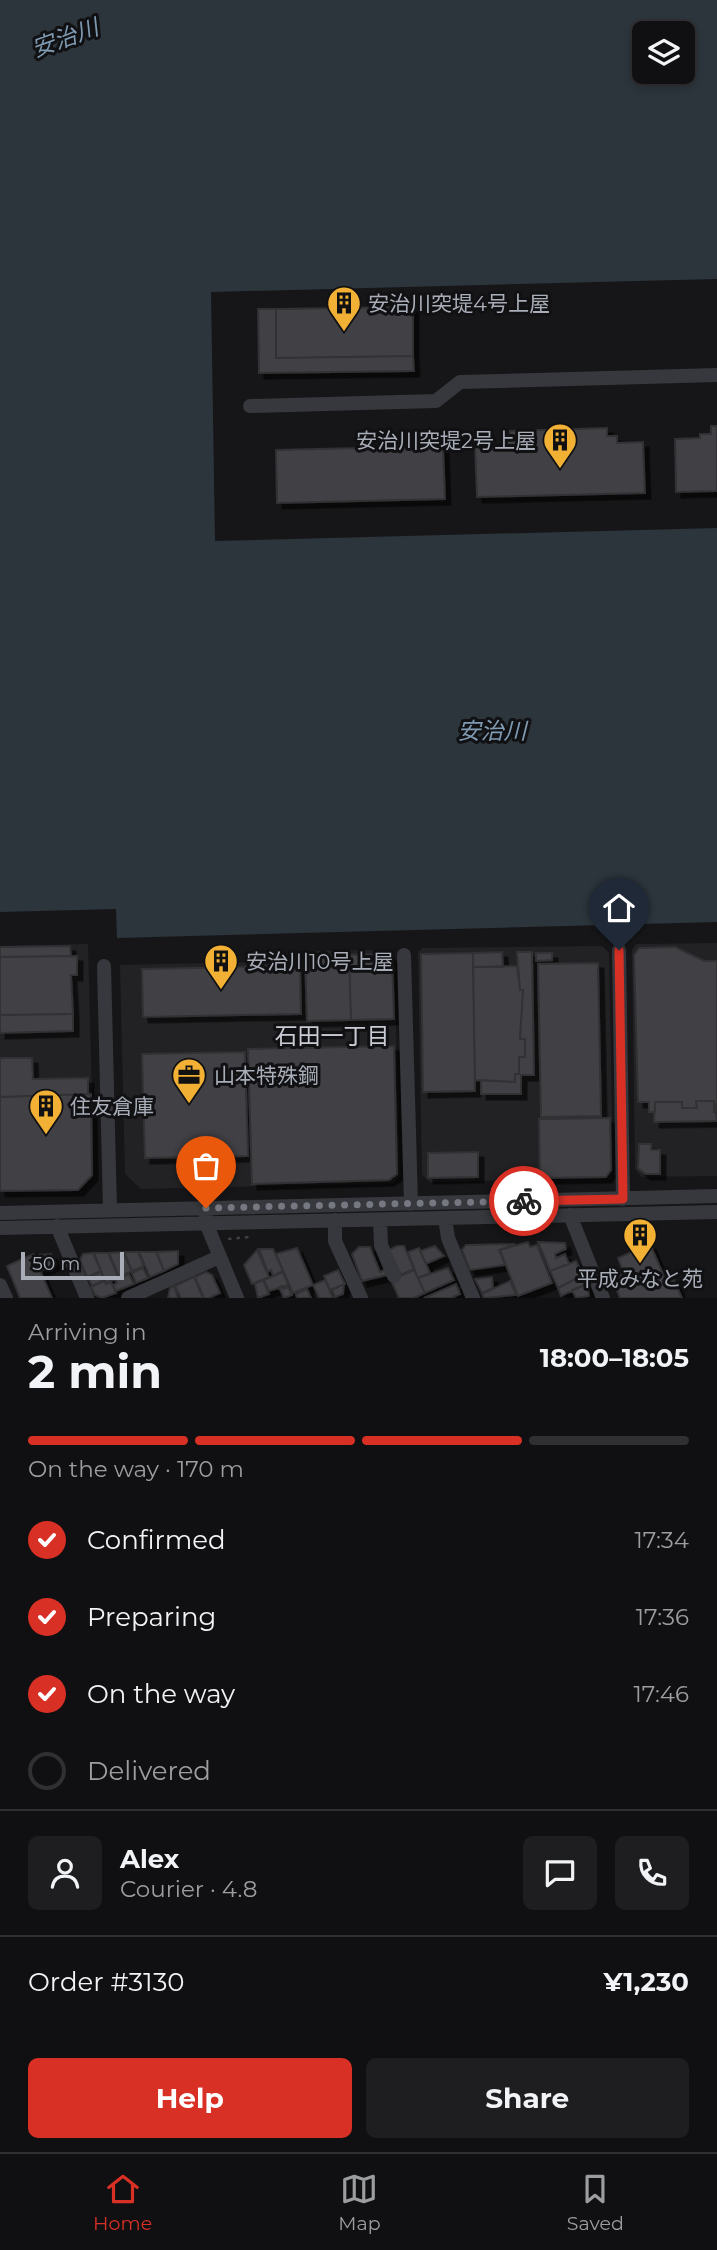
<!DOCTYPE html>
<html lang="en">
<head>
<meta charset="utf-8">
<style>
	body { margin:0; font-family:Montserrat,"Noto Sans JP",sans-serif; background:#1e1e20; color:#f1f3f6; height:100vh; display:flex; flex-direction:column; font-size:26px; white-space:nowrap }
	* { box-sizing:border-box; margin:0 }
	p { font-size:23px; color:#9c9d9f }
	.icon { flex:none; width:38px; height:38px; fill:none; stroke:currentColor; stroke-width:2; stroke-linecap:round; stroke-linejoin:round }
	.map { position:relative; height:1298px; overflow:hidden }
	.drawer { display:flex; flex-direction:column; background:#101012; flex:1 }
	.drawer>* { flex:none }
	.fabs { position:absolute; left:632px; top:21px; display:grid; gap:14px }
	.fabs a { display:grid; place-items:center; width:63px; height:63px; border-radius:10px; background:#101012; box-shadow:0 4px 10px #0003,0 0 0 2px #303032; font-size:35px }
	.scale { position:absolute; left:21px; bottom:18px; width:103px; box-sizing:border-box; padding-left:7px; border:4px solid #a8adb8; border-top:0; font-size:19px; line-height:24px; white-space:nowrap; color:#a8adb8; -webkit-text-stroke:5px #111113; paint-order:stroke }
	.pin { position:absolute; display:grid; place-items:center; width:60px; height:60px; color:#fff; margin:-72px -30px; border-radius:50% 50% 50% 0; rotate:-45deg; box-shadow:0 0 7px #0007 }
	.pin .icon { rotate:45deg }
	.courier { position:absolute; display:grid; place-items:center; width:70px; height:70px; margin:-35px; border:5px solid #d93025; border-radius:50%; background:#fff; color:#222; box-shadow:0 2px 9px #0007 }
	.overview em { font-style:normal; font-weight:700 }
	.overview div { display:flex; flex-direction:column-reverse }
	.overview { display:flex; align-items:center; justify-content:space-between; height:119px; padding:0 28px }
	h1 { font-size:46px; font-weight:700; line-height:52px }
	.bar { display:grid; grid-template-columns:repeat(4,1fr); gap:10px 7px; align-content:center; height:84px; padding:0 28px }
	.bar i { height:9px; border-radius:5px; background:#303032 }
	.bar .on { background:#d93025 }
	.bar p { grid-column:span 4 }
	.line { display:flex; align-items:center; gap:18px; padding:0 28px; border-top:2px solid #303032 }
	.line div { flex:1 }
	.round { display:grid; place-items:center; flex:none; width:74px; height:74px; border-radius:10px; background:#1e1e20 }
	ol { padding:0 28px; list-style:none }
	li { display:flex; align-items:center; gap:21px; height:77px }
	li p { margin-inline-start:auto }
	li .icon { padding:7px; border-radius:50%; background:#d93025; color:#fff; stroke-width:4 }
	li:last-child { color:#9c9d9f }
	li i { width:38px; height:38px; border:4px solid #303032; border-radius:50% }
	.cta { display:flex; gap:14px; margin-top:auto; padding:14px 28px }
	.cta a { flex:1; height:80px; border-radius:10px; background:#d93025; color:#fff; font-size:28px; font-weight:700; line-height:80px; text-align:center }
	.cta a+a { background:#1e1e20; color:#f1f3f6 }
	.dock { display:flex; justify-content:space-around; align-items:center; height:98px; border-top:2px solid #303032; background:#101012; font-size:19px; color:#9c9d9f }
	.dock a { display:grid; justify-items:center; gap:4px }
	.dock .on { color:#d93025 }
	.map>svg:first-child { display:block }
</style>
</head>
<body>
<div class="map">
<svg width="717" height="1298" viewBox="0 0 717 1298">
	<defs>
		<filter id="shadow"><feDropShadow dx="5.5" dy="5.5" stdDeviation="0" flood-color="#0009"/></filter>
	</defs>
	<rect width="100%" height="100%" fill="#161618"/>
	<path fill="#222225" d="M717 943V1176L642 1177 635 1169 632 950 636 944Z
		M88 944 94 1176 79 1190 0 1192V946Z
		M602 946 609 953 613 1170 606 1178 430 1182 422 1175 418 953 422 948Z
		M387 950 394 954 400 1176 393 1183 141 1189 125 1174 120 965 302 961V951Z"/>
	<path fill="#2c353c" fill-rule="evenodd" d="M0 0H717V279L211 292 215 541 717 528V922L117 938 116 909 0 912ZM644 33H682V72H644Z"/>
	<path fill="#404145" stroke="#303034" stroke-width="2" filter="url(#shadow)" d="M413 307V356L276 358V309Z
		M258 309H276V358L413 356 414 371 259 373Z
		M711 426H717V491L676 492 675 439 700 438V434H711Z
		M607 428V436H617V443L643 442 645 493 477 497 475 446H501V438H510V431Z
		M443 446 445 499 277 503 276 450Z
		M70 946 71 956 0 957V947Z
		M675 947 704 961H717V1112H714V1101H696L697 1108H682V1102H655V1112H649V1102H638L634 955 639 948Z
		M502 952 503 967H473V953Z
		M517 952H532L534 1075H521V1094H481V1080L515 1082V1074H519V1057H525V1039H520L523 990H520Z
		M473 953 475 1091 423 1092 421 954Z
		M536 953H552V960L536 961Z
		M388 954 392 958 394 1019 351 1020 349 955Z
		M349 955 351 1020 307 1021 305 956Z
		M77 956V975H71L73 1014 0 1015V957Z
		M598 963 601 1116 541 1117 538 964Z
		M300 966 301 1014 143 1017 142 969Z
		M517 966 520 990H523L520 1039H525V1057H519V1074H515V1082L475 1080 473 967Z
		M73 1014V1031L0 1033V1015Z
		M394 1046 397 1174 389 1180 252 1184 248 1049Z
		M245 1052 248 1156 145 1158 142 1054Z
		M0 1058H32L33 1079 88 1078V1094L0 1097Z
		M91 1094 92 1175 78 1190 0 1191V1097Z
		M696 1101H714L717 1121 654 1122 655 1102H682V1108H697Z
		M610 1118 611 1170 606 1177 540 1178 539 1119Z
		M639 1144H651V1150H660V1174H645L638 1168Z
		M478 1152V1177L428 1178V1153Z
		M528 1242 530 1247 537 1245 552 1283 518 1296 500 1250Z
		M538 1242 565 1243 566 1249 555 1254 556 1258 565 1254 569 1264 550 1271Z
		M515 1244 499 1250 505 1265 470 1270 462 1250 466 1245Z
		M650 1244 667 1283 674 1280 682 1298H620L611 1276 623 1271 618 1258Z
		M397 1246H404L414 1269 401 1275 389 1250Z
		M435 1246 444 1256 426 1264 420 1251Z
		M359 1247H370L380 1272 384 1270 387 1275 362 1281 352 1254Z
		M297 1248 313 1285 293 1293 276 1254Z
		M419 1248 430 1273 418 1278 408 1252Z
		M259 1249H273L283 1271 273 1276 271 1270 268 1272Z
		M257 1250 269 1277 252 1284 244 1265Z
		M178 1251V1264L164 1271 157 1252Z
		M123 1252 132 1271 119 1277 109 1253Z
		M124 1252H138L144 1266 132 1271Z
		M139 1252H156L164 1271 150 1277Z
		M93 1253 101 1271 87 1277 80 1260 83 1254Z
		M94 1253H108L119 1278 106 1283Z
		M33 1254 52 1298H20L7 1266Z
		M51 1254 56 1264 41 1271 34 1255Z
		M576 1261 583 1275 558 1288 550 1271Z
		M143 1268 148 1278 136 1283 132 1273Z
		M448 1268 454 1280 425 1293 418 1278Z
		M338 1270 345 1284 330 1290 324 1276Z
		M414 1270 425 1293 414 1298H399L391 1280Z
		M101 1272 104 1280 92 1286 88 1278Z
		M206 1272 212 1275 220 1293 209 1298H204L195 1277Z
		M283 1272 288 1285 269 1291 264 1280Z
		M129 1274 134 1284 116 1291 113 1285 117 1283 115 1280Z
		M583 1275 587 1284 561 1296 558 1288Z
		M194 1277 203 1298H181L175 1286Z
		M492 1277 493 1288 482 1293 475 1279Z
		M263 1280 269 1294 258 1298 255 1284Z
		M325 1280 333 1298H319L313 1285Z
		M104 1281 106 1284 111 1282 116 1293 102 1298 95 1295 91 1287Z
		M510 1281 516 1295 484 1298 482 1294Z
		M344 1284 343 1294 335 1297 332 1290Z
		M456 1284 460 1294 451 1298H424Z
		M587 1284 589 1296 576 1298 572 1290Z
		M174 1286 178 1298H168L170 1288Z
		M282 1286 283 1289 288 1287 292 1295 284 1298 279 1287Z
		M307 1289 311 1298H297L296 1294Z"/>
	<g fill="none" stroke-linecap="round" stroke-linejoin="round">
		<path stroke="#3d3f44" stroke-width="2.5" stroke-dasharray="3.5 5" stroke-linecap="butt" d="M228 1239 249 1237"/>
		<path stroke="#37383d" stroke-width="14" d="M250 406 436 401 460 382 717 375
			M619 950 623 1199
			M404 955 411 1204
			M104 966 110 1210
			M0 1213 717 1196
			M206 1215V1223L237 1298
			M570 1215 603 1298
			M445 1218 448 1238 473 1298
			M335 1220V1241L361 1298
			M380 1220 381 1245 394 1276
			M57 1226 87 1298
			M0 1228 717 1212
			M0 1285 6 1298
			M128 1298 219 1257"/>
	</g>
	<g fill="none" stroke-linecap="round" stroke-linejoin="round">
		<path stroke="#757880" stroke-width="7" stroke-dasharray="0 12.6" d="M206 1208 524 1201"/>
		<path stroke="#d93025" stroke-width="9" d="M524 1201 623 1199 619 950"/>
	</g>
	<defs>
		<g id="building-pin" transform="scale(1.75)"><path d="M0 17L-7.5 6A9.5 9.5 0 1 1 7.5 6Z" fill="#f2b134" stroke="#111113"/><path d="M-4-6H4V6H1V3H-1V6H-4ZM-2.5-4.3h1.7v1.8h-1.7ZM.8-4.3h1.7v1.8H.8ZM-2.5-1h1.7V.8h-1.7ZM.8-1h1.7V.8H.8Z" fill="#111"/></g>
		<g id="office-pin" transform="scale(1.75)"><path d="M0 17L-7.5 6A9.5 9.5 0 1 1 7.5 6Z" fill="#f2b134" stroke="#111113"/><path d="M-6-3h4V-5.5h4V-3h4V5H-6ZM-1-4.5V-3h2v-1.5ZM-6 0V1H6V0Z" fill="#111"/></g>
	</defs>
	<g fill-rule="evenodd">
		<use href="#building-pin" x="344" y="303"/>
		<use href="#building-pin" x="560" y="440"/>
		<use href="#building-pin" x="221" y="961"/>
		<use href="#office-pin" x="189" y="1075"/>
		<use href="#building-pin" x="46" y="1106"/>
		<use href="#building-pin" x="640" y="1235"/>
	</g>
	<g text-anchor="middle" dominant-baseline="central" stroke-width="6" stroke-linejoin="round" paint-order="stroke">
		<g font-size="21" fill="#a8adb8" stroke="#111113" text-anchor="start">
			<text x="368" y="303">安治川突堤4号上屋</text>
			<text x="536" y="440" text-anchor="end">安治川突堤2号上屋</text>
			<text x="246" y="961">安治川10号上屋</text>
			<text x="214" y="1075">山本特殊鋼</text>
			<text x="70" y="1106">住友倉庫</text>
			<text x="640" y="1278" text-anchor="middle">平成みなと苑</text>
		</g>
		<g font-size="23" font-style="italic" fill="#7f9bb3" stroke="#111113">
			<text transform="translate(65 38) rotate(-20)">安治川</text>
			<text x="492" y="731">安治川</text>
		</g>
		<g font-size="23" fill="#c9ccd4" stroke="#111113">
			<text x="332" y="1036">石田一丁目</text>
		</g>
	</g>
</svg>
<div class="fabs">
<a><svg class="icon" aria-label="layers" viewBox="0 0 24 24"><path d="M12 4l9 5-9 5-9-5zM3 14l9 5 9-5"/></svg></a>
</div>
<div class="scale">50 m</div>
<div class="pin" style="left:206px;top:1208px;background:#ea580c"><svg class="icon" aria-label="bag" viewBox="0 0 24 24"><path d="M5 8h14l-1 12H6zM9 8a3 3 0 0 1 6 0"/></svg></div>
<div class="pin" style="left:619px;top:950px;background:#1f2937"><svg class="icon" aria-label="home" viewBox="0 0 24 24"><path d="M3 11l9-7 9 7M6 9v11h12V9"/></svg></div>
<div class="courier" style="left:524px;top:1201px"><svg class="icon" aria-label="bike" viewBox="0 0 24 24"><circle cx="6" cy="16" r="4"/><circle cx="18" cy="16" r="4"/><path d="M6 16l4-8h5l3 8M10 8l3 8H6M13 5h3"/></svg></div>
</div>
<section class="drawer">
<div class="overview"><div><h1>2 min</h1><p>Arriving in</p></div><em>18:00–18:05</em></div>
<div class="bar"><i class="on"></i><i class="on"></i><i class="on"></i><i></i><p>On the way · 170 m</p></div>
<ol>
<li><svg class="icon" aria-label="check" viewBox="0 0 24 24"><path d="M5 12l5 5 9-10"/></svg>Confirmed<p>17:34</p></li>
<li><svg class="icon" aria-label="check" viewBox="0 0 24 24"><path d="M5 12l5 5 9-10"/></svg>Preparing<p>17:36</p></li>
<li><svg class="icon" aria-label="check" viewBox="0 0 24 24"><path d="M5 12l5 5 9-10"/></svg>On the way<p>17:46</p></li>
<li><i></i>Delivered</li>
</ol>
<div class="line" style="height:126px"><a class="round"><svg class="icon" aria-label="person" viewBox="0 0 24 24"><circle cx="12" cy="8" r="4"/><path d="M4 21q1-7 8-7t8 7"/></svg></a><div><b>Alex</b><p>Courier · 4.8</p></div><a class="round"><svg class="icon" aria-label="chat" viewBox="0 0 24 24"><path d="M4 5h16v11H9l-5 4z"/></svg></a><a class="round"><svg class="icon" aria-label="phone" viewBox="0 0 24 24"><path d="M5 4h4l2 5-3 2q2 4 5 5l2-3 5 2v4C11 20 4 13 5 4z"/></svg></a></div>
<div class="line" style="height:91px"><div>Order #3130</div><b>¥1,230</b></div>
<div class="cta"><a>Help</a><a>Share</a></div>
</section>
<nav class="dock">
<a class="on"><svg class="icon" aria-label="home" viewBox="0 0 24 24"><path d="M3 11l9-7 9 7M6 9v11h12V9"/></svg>Home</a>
<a><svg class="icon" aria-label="map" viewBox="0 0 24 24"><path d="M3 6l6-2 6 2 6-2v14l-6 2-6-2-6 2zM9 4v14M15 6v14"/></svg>Map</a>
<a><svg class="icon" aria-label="saved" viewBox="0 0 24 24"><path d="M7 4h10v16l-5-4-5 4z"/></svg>Saved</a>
</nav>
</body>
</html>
